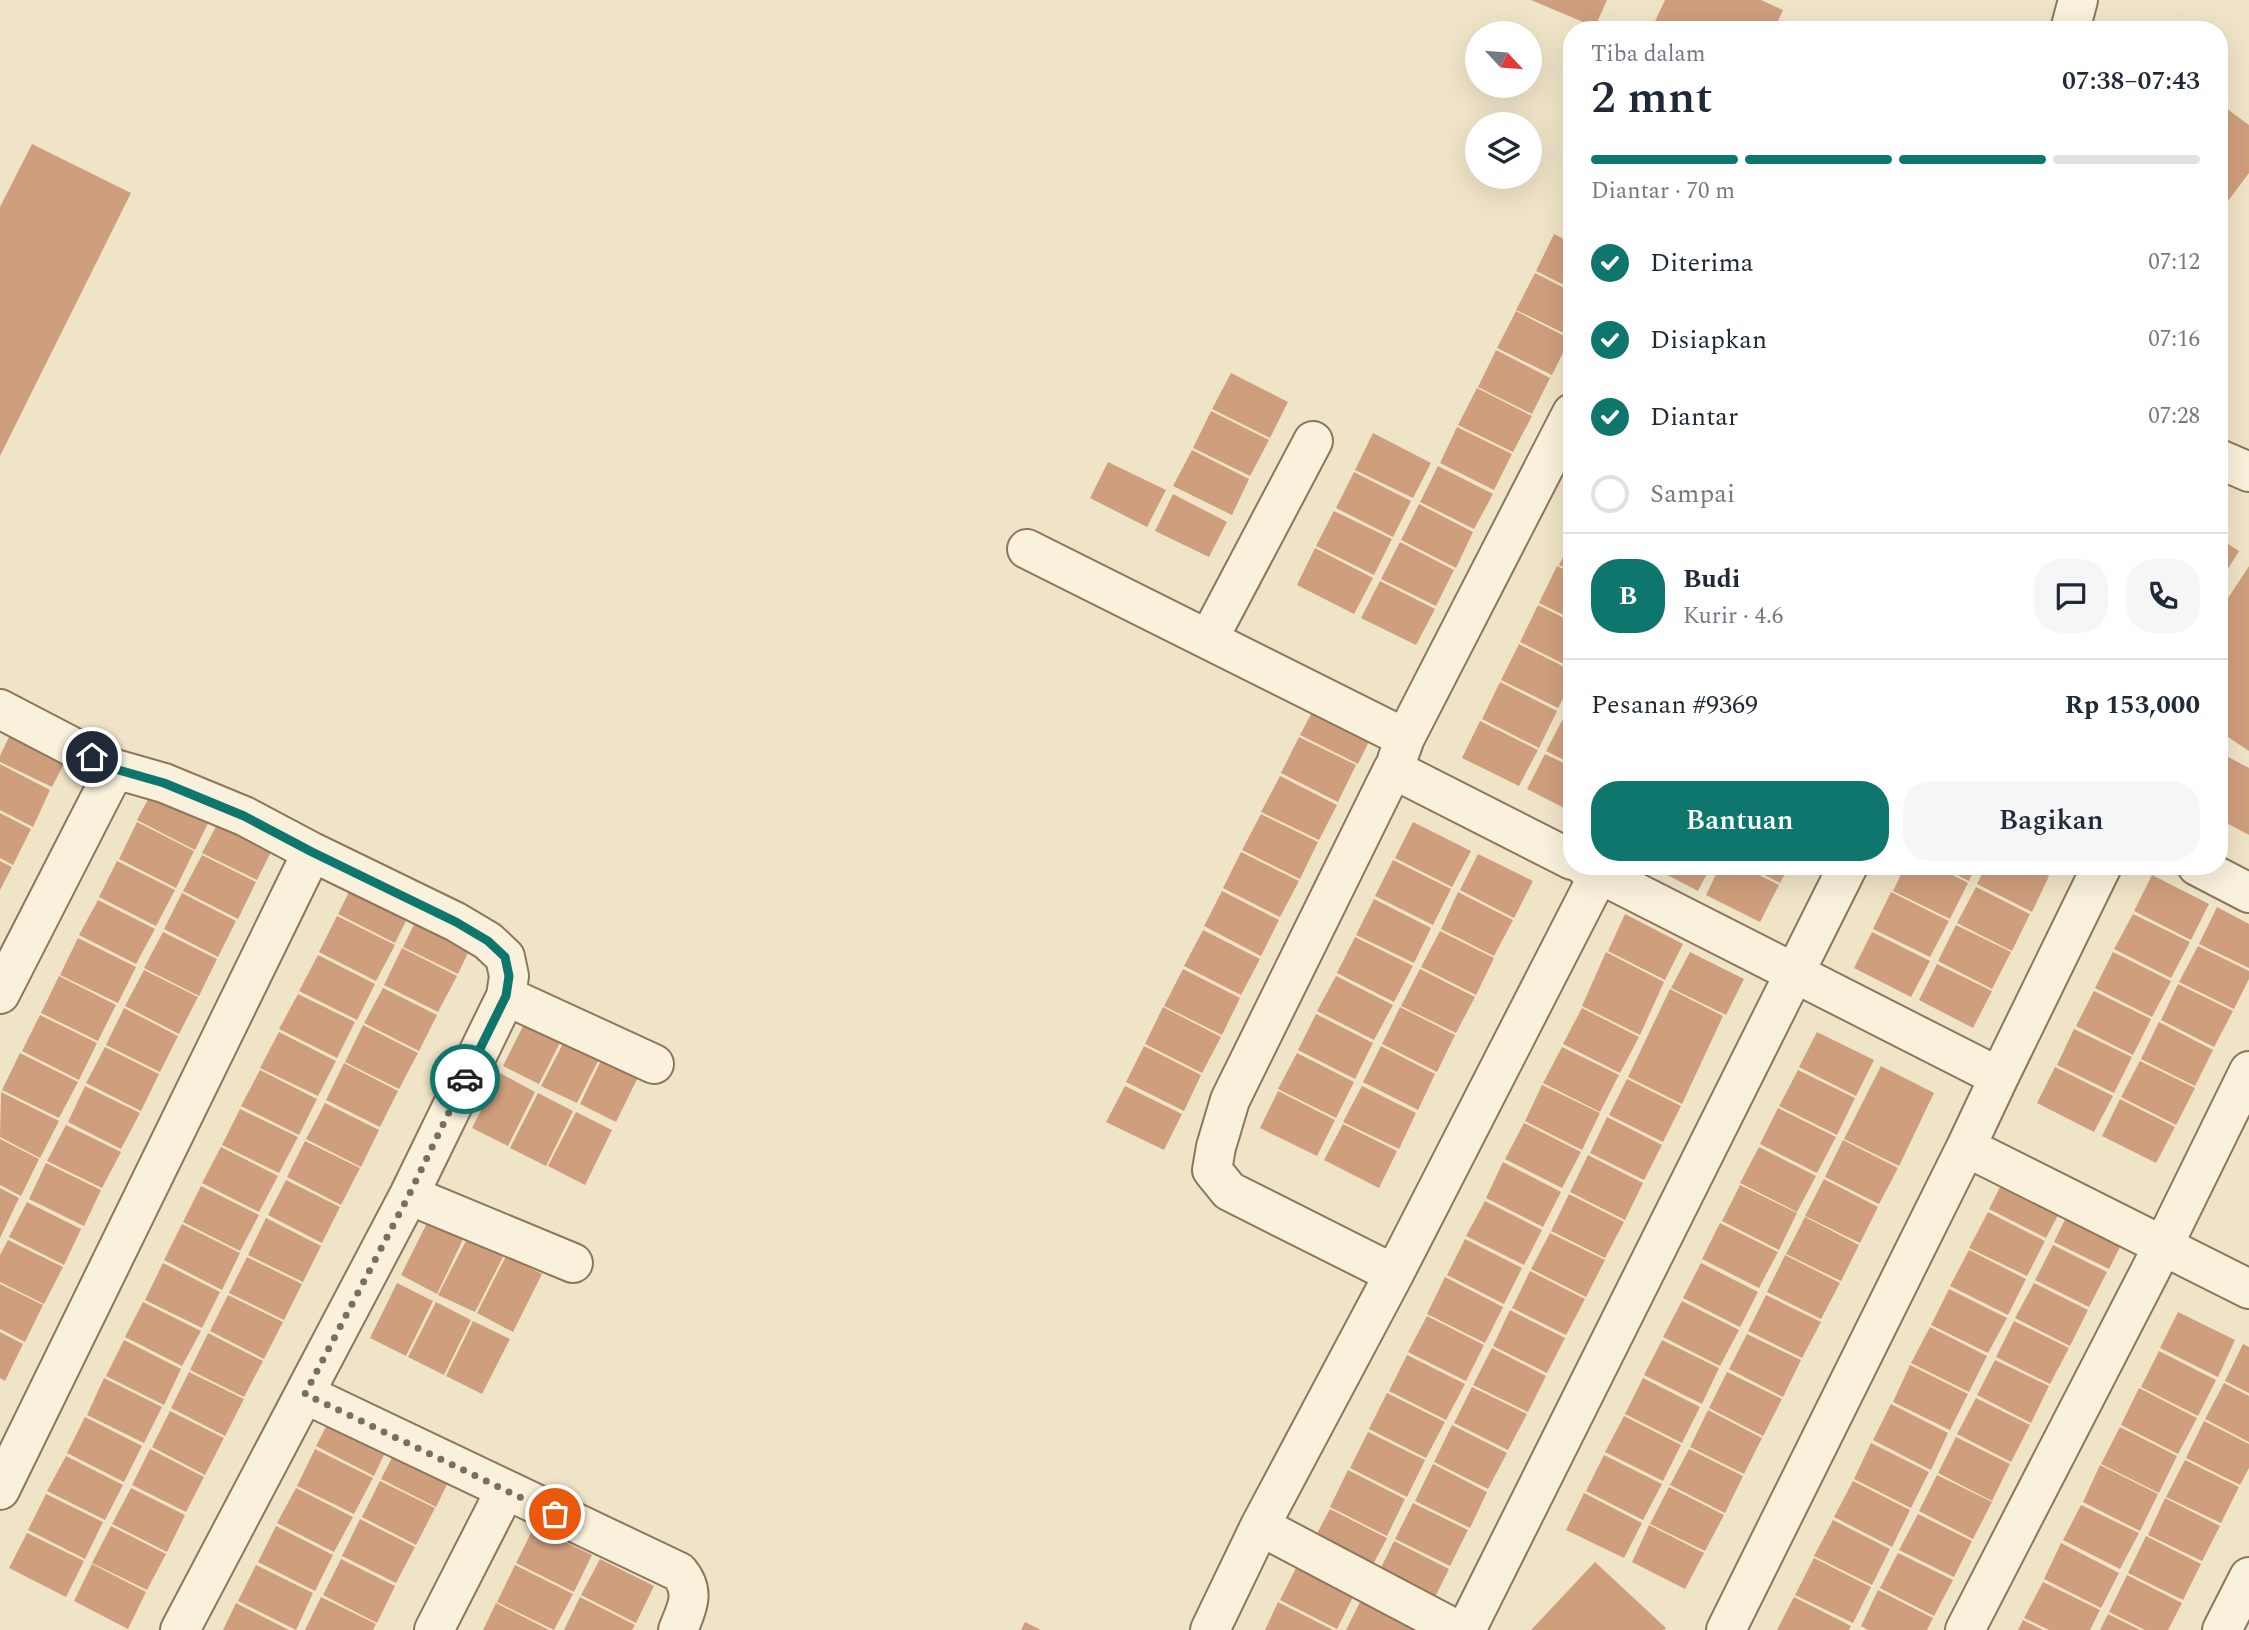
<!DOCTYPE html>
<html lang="id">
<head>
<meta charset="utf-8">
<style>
	body { margin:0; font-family:Spectral,serif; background:#f6f6f7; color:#1f2937; height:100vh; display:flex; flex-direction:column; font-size:26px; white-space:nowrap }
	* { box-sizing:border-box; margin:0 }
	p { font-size:23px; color:#747a83 }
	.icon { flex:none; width:38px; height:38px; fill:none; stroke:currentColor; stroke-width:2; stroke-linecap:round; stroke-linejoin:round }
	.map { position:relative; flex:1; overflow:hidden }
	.drawer { position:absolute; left:1563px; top:21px; width:665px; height:854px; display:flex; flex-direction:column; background:#fff; border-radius:28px; box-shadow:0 7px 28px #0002 }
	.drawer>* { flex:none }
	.needle { width:46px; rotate:116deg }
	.tools { position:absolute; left:1465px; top:21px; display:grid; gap:14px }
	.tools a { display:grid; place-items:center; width:77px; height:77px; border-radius:50%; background:#fff; box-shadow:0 7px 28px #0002; font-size:35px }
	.pin { position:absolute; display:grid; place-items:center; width:60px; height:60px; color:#fff; margin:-30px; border:4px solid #fff; border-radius:50%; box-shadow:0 2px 7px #0007 }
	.courier { position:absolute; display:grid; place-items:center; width:70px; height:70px; margin:-35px; border:5px solid #0f766e; border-radius:50%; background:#fff; color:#222; box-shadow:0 2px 9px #0007 }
	.headline em { font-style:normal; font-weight:600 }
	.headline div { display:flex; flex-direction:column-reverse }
	.headline { display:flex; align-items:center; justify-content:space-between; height:119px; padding:0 28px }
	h1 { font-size:46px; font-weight:600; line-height:52px }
	.bar { display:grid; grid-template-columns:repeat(4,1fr); gap:10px 7px; align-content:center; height:84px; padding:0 28px }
	.bar i { height:9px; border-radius:5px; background:#e0e1e3 }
	.bar .selected { background:#0f766e }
	.bar p { grid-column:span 4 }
	.line { display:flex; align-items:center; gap:18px; padding:0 28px; border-top:2px solid #e0e1e3 }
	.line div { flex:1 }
	.round { display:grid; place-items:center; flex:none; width:74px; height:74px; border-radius:28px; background:#f6f6f7 }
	ol { padding:0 28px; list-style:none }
	li { display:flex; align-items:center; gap:21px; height:77px }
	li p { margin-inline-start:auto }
	li .icon { padding:7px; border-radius:50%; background:#0f766e; color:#fff; stroke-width:4 }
	li:last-child { color:#747a83 }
	li i { width:38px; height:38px; border:4px solid #e0e1e3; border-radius:50% }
	.button { display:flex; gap:14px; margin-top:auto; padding:14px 28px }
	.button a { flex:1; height:80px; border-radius:28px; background:#0f766e; color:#fff; font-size:28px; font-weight:600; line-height:80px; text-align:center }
	.button a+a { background:#f6f6f7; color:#1f2937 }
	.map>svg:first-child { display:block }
</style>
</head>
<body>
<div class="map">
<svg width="2249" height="1630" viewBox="0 0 2249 1630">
	<rect width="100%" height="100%" fill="#f0e4c8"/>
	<path fill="#cf9f7d" d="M1531 0H1607L1595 27Z
		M1665 0H1761L1783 10 1774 30H1651Z
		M2219 103 2249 125V173L2219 213Z
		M32 144 131 193 0 456V207Z
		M1554 234 1572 243V289L1536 271Z
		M1535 273 1572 292V337L1516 310Z
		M1516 311 1570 339 1552 375 1497 348Z
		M1496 350 1550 378 1532 414 1478 387Z
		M1231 373 1288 402 1270 438 1212 409Z
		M1477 388 1532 416 1513 452 1458 425Z
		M1211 411 1269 440 1250 476 1193 448Z
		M1457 427 1512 454 1494 490 1440 463Z
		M1373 433 1431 463 1413 498 1355 470Z
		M1192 450 1249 479 1232 515 1173 486Z
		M1108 462 1166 490 1147 527 1090 498Z
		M1438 466 1493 494 1474 529 1420 502Z
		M1354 472 1411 501 1393 537 1336 508Z
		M1173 494 1227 522 1209 557 1155 531Z
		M1419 504 1473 532 1456 568 1401 540Z
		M1334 511 1392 539 1374 575 1316 546Z
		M2219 538 2239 551 2219 583Z
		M1572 539V571L1559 565Z
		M1400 542 1454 570 1436 606 1381 579Z
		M1315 548 1373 578 1354 614 1297 585Z
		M1557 566 1572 573V619L1539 603Z
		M2249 566V751L2219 731V612Z
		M1380 581 1435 609 1416 645 1361 618Z
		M1538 605 1572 622V668L1520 642Z
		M1519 644 1572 671V682L1558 708 1501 680Z
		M1500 682 1557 711 1539 748 1482 719Z
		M1319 699 1376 727 1358 764 1300 735Z
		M1565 715 1572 718V764L1546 751Z
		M1480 721 1538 750 1519 786 1462 758Z
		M15 724 70 752 52 787 0 762V756Z
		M1299 737 1356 765 1338 802 1281 773Z
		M2219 752 2249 768V835L2219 819Z
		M1545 754 1572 767V812L1527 789Z
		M0 764 50 790 33 827 0 810Z
		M1280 776 1337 805 1319 840 1261 812Z
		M156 784 213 813 195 850 137 820Z
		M0 813 31 829 13 865 0 858Z
		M1261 814 1318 842 1300 879 1242 850Z
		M221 817 275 844 257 880 202 853Z
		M137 822 194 851 176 888 119 859Z
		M1413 822 1471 851 1452 887 1395 858Z
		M1241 852 1299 881 1280 917 1223 888Z
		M1478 854 1533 881 1514 918 1460 890Z
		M202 855 256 882 238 919 183 891Z
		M1393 860 1451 889 1433 925 1375 896Z
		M0 861 12 867 0 890Z
		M117 861 175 890 156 926 99 897Z
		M1650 866H1711L1698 891Z
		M1720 866H1741L1779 885 1760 922 1706 895Z
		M1747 866H1789L1780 883Z
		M1905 866H1935L1968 883 1950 919 1893 891Z
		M1939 866H1976L1969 881Z
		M1986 866H2030L2049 876 2032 912 1977 884Z
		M2036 866H2054L2050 873Z
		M2152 875 2209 904 2191 940 2134 911Z
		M356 878 413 907 395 943 338 914Z
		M1976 887 2030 914 2012 951 1957 923Z
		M1222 891 1279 920 1261 956 1204 926Z
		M1458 892 1513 920 1494 956 1441 929Z
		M1891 892 1949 921 1930 957 1873 929Z
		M182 893 236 921 218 957 164 929Z
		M1374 899 1431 928 1414 963 1356 935Z
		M98 900 155 929 136 964 79 935Z
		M2217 907 2249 924V968L2199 944Z
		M421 910 475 938 458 974 403 947Z
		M1625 914 1683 944 1665 980 1608 951Z
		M2133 914 2190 942 2171 978 2114 949Z
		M337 916 395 945 376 981 319 952Z
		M1956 925 2011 952 1992 989 1938 961Z
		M1203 930 1260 959 1241 995 1184 966Z
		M1440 931 1494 958 1476 995 1421 967Z
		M163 932 217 959 199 996 144 968Z
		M1872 932 1930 961 1911 997 1854 968Z
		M1355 937 1413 966 1394 1002 1337 973Z
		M78 938 136 967 118 1003 60 975Z
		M2198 946 2249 971V979L2234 1009 2179 982Z
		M402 948 457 976 438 1012 384 985Z
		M1606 952 1664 982 1640 1035 1582 1006Z
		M1690 952 1744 979 1726 1015 1671 988Z
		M2113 952 2171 981 2152 1017 2095 988Z
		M318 955 375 984 357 1020 299 991Z
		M1937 964 1992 991 1973 1028 1919 1000Z
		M1183 969 1240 998 1222 1035 1164 1006Z
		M1420 969 1475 997 1456 1033 1401 1006Z
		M144 970 198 997 179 1034 125 1006Z
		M59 976 116 1005 98 1041 41 1013Z
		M1336 976 1393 1005 1374 1040 1317 1011Z
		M2178 984 2233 1011 2214 1047 2161 1020Z
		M383 988 437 1015 419 1051 364 1023Z
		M1670 989 1723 1016 1682 1104 1628 1077Z
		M2094 991 2151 1019 2133 1055 2076 1026Z
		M298 994 355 1022 337 1058 279 1029Z
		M1163 1007 1221 1037 1202 1073 1145 1044Z
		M1400 1007 1455 1035 1437 1072 1382 1044Z
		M124 1008 178 1036 160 1072 106 1045Z
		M532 1008 568 1027 539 1084 503 1066Z
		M1582 1008 1639 1037 1620 1073 1563 1044Z
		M1316 1014 1373 1043 1355 1079 1298 1050Z
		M40 1015 97 1043 79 1080 22 1051Z
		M2159 1022 2213 1050 2195 1086 2141 1059Z
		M363 1025 418 1053 399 1089 345 1062Z
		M571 1028 606 1045 577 1103 541 1086Z
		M2074 1029 2132 1057 2114 1093 2057 1065Z
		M279 1032 336 1061 318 1096 260 1068Z
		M1817 1032 1874 1060 1856 1096 1799 1067Z
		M608 1046 644 1065 616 1122 580 1104Z
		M1144 1046 1201 1075 1184 1111 1126 1082Z
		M1381 1046 1435 1074 1418 1110 1363 1082Z
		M105 1047 159 1074 141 1111 86 1083Z
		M1562 1047 1619 1075 1600 1112 1543 1083Z
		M20 1053 78 1082 59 1118 2 1090Z
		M1297 1053 1354 1082 1336 1118 1278 1089Z
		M2140 1061 2195 1088 2176 1125 2121 1097Z
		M344 1063 398 1091 380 1127 326 1100Z
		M1881 1066 1934 1093 1899 1166 1844 1139Z
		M2055 1067 2113 1096 2094 1132 2037 1103Z
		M260 1070 317 1099 299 1135 241 1106Z
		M1798 1070 1855 1098 1837 1135 1779 1106Z
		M500 1073 535 1092 508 1146 472 1128Z
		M1627 1079 1681 1106 1663 1142 1609 1115Z
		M1542 1085 1600 1113 1582 1150 1525 1121Z
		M85 1086 140 1113 121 1149 68 1122Z
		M1125 1086 1182 1114 1164 1150 1106 1122Z
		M1362 1086 1416 1113 1399 1149 1343 1122Z
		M1278 1091 1335 1120 1317 1156 1260 1128Z
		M1 1092 59 1121 40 1158 0 1137Z
		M538 1093 573 1111 546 1166 510 1148Z
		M2120 1099 2175 1127 2156 1163 2102 1136Z
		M325 1103 379 1130 361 1167 306 1139Z
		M1778 1108 1836 1137 1817 1173 1760 1144Z
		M240 1109 298 1137 279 1173 222 1145Z
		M576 1112 612 1130 585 1185 548 1166Z
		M1607 1117 1662 1145 1644 1180 1590 1153Z
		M1524 1123 1581 1152 1562 1188 1505 1159Z
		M1343 1124 1397 1151 1379 1188 1324 1160Z
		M66 1125 121 1152 102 1188 47 1161Z
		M0 1139 39 1159 21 1196 0 1185Z
		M1843 1140 1898 1168 1879 1204 1825 1177Z
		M305 1141 360 1168 341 1205 287 1177Z
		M221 1147 278 1176 259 1212 202 1183Z
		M1759 1147 1816 1176 1797 1212 1740 1183Z
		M1588 1155 1643 1183 1625 1220 1570 1192Z
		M1503 1162 1561 1192 1543 1227 1486 1198Z
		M46 1163 101 1190 84 1226 29 1199Z
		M2007 1173 2065 1202 2046 1238 1989 1209Z
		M1824 1179 1878 1207 1860 1243 1805 1216Z
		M286 1180 340 1207 322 1243 268 1215Z
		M1740 1185 1797 1213 1779 1250 1722 1221Z
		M201 1186 259 1215 240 1251 183 1222Z
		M0 1188 19 1198 0 1238Z
		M1569 1194 1624 1222 1605 1258 1551 1231Z
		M1485 1201 1542 1230 1524 1265 1466 1236Z
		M27 1202 81 1229 64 1265 9 1237Z
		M2072 1205 2127 1233 2109 1269 2054 1242Z
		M1988 1212 2045 1241 2027 1276 1969 1248Z
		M430 1217 465 1235 437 1294 401 1275Z
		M1805 1217 1859 1245 1841 1281 1786 1254Z
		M266 1218 321 1246 303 1282 248 1255Z
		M1720 1223 1778 1252 1759 1288 1702 1259Z
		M182 1224 240 1253 222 1290 164 1260Z
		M1550 1233 1605 1260 1586 1297 1531 1269Z
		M468 1237 504 1255 475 1312 438 1295Z
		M1465 1239 1522 1268 1504 1304 1447 1275Z
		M8 1240 63 1267 44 1304 0 1282V1255Z
		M2053 1245 2107 1272 2089 1307 2035 1280Z
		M1969 1250 2026 1279 2008 1315 1950 1286Z
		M1785 1255 1840 1283 1821 1319 1767 1292Z
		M506 1256 542 1274 513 1332 477 1313Z
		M247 1257 302 1284 284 1320 229 1293Z
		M163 1263 220 1292 202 1328 145 1300Z
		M1701 1263 1758 1292 1740 1327 1683 1298Z
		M1530 1271 1585 1299 1566 1335 1512 1308Z
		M1445 1277 1503 1307 1485 1343 1427 1314Z
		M397 1283 433 1301 406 1356 370 1338Z
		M2034 1283 2088 1310 2070 1346 2015 1318Z
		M0 1284 43 1305 25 1342 0 1329Z
		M1949 1289 2007 1318 1988 1353 1931 1325Z
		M228 1295 283 1322 264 1359 210 1331Z
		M1766 1295 1821 1322 1802 1358 1748 1331Z
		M1682 1301 1739 1330 1720 1366 1663 1337Z
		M143 1302 201 1331 182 1366 125 1337Z
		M436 1302 471 1320 444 1375 408 1357Z
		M1510 1310 1565 1338 1547 1373 1493 1346Z
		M2178 1312 2235 1340 2218 1377 2160 1348Z
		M1427 1316 1484 1345 1466 1381 1408 1352Z
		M473 1321 510 1339 482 1394 446 1376Z
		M2014 1321 2069 1348 2050 1384 1996 1357Z
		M1930 1327 1987 1356 1969 1392 1911 1363Z
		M0 1332 23 1344 5 1381 0 1378Z
		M208 1333 263 1361 244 1397 190 1370Z
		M1747 1334 1801 1360 1783 1397 1729 1369Z
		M124 1340 181 1369 164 1405 106 1376Z
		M1662 1340 1719 1368 1702 1404 1644 1375Z
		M2243 1344 2249 1347V1393L2225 1381Z
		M1492 1348 1546 1376 1528 1412 1473 1385Z
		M2159 1351 2216 1380 2198 1416 2141 1387Z
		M1407 1355 1465 1384 1446 1420 1389 1391Z
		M1995 1360 2049 1386 2031 1423 1977 1395Z
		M1910 1365 1968 1394 1950 1430 1893 1402Z
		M189 1372 244 1399 225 1436 171 1408Z
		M1727 1372 1782 1399 1763 1436 1709 1408Z
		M104 1378 162 1407 144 1443 87 1415Z
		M1643 1378 1700 1407 1682 1443 1625 1414Z
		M2224 1383 2249 1396V1442L2205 1419Z
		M1472 1387 1527 1414 1508 1450 1454 1423Z
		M2139 1388 2197 1418 2178 1454 2121 1425Z
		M1387 1393 1445 1422 1426 1458 1369 1429Z
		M1976 1398 2030 1425 2011 1462 1957 1434Z
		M1891 1404 1948 1433 1931 1470 1873 1440Z
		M1708 1410 1762 1438 1744 1474 1690 1447Z
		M170 1411 224 1438 205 1475 152 1447Z
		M334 1411 391 1440 374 1476 316 1446Z
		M1624 1416 1681 1445 1663 1481 1605 1452Z
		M85 1417 142 1446 124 1482 67 1453Z
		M2204 1421 2249 1444V1468L2240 1485 2186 1458Z
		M1452 1425 1507 1453 1488 1489 1434 1462Z
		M2120 1427 2177 1456 2159 1493 2101 1464Z
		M1368 1432 1425 1460 1407 1497 1350 1468Z
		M1956 1437 2010 1464 1992 1501 1938 1473Z
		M1871 1443 1929 1472 1911 1508 1854 1479Z
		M399 1444 454 1470 436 1507 381 1479Z
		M150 1449 204 1477 186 1512 132 1485Z
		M315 1449 373 1478 354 1514 297 1486Z
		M1689 1449 1743 1476 1725 1513 1670 1485Z
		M1604 1455 1662 1484 1643 1520 1586 1491Z
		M66 1456 123 1485 105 1520 47 1491Z
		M2185 1460 2239 1487 2221 1523 2166 1497Z
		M1433 1464 1487 1492 1470 1528 1415 1501Z
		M2100 1465 2158 1494 2140 1531 2083 1502Z
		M1348 1470 1405 1499 1387 1536 1330 1507Z
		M1937 1475 1992 1502 1973 1539 1919 1511Z
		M380 1481 435 1508 416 1545 362 1517Z
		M1853 1481 1910 1510 1892 1547 1834 1517Z
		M1669 1487 1724 1515 1705 1551 1650 1524Z
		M131 1488 185 1515 167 1552 112 1524Z
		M296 1488 353 1517 334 1552 277 1523Z
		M1584 1493 1642 1523 1624 1558 1566 1530Z
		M46 1494 103 1522 85 1559 28 1530Z
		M2165 1498 2220 1526 2202 1561 2148 1535Z
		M1413 1503 1468 1530 1450 1566 1395 1539Z
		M2081 1505 2139 1533 2120 1569 2063 1540Z
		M1330 1509 1387 1538 1368 1574 1311 1545Z
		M1918 1514 1972 1541 1954 1577 1899 1550Z
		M360 1519 415 1547 396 1583 342 1556Z
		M1833 1520 1890 1549 1872 1585 1814 1556Z
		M1649 1525 1704 1553 1685 1589 1632 1562Z
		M111 1526 166 1554 147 1590 92 1563Z
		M276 1526 333 1555 315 1591 258 1562Z
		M534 1527 592 1555 574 1592 516 1563Z
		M27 1533 84 1561 66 1597 9 1568Z
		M2146 1536 2201 1564 2183 1600 2128 1573Z
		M1394 1541 1449 1569 1431 1605 1376 1578Z
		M2061 1543 2119 1573 2101 1608 2044 1579Z
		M1898 1553 1953 1580 1934 1616 1880 1588Z
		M1814 1558 1871 1587 1853 1623 1795 1595Z
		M341 1559 395 1586 377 1623 323 1595Z
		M600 1559 654 1586 636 1623 581 1595Z
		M1595 1562 1666 1628 1664 1630H1531Z
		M92 1564 146 1592 128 1629 74 1601Z
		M1298 1564 1355 1593 1337 1629 1280 1600Z
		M256 1565 313 1593 296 1630 238 1601Z
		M515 1565 573 1594 554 1630 497 1602Z
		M2127 1575 2182 1603 2168 1630H2145L2109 1612Z
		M2043 1582 2100 1610 2090 1630H2049L2024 1618Z
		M1878 1590 1933 1618 1927 1630H1868L1861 1626Z
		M1363 1596 1418 1624 1415 1630H1346Z
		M321 1597 376 1624 373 1630H305Z
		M580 1597 635 1625 632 1630H564Z
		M1794 1597 1851 1626 1849 1630H1777Z
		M1278 1602 1333 1630H1265Z
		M236 1603 289 1630H223Z
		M496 1603 549 1630H483Z
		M2108 1614 2140 1630H2100Z
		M2023 1620 2043 1630H2018Z
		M1025 1622 1041 1630H1021Z"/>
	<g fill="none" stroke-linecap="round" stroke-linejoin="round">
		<g stroke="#8d765c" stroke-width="42">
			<path id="street" d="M2070 30 2078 0
				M2219 459 2249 472
				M1027 549 1405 738
				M1209 638 1313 441
				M0 709 115 769 164 783 244 816 312 852 456 922 488 941 505 957 509 976 506 996 409 1195 180 1630
				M1397 760 1405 738 1572 413
				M1584 866 1999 1077 1966 1147 2249 1289
				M2197 866 2249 893
				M0 994 115 769
				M506 996 654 1064
				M1999 1077 2102 866
				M409 1195 573 1263
				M1394 1274 1229 1191 1212 1170 1216 1147 1230 1100 1393 769 1572 860
				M305 1394 679 1572C696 1592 687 1608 678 1630
				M0 1490 312 852
				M1260 1526 1457 1630
				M434 1630 505 1491
				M1210 1630 1260 1526 1394 1274 1603 866
				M1466 1630 1848 866
				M1726 1630 1966 1147
				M1965 1630 2163 1246 2249 1071
				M2222 1630 2249 1577"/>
		</g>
		<use href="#street" stroke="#faf1dc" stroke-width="38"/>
	</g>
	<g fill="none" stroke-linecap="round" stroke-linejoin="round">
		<path stroke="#7c6e5b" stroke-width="7" stroke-dasharray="0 12.6" d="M465 1079 409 1195 305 1394 555 1514"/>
		<path stroke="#0f766e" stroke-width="9" d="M92 757 115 769 164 783 244 816 312 852 456 922 488 941 505 957 509 976 506 996 465 1079"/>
	</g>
</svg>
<div class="tools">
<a><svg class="needle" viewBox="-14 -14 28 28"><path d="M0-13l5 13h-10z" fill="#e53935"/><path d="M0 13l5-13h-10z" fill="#747a83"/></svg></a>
<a><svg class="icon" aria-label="layers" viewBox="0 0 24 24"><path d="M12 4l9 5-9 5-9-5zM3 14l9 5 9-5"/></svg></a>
</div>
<div class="pin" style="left:555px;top:1514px;background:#ea580c"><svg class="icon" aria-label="bag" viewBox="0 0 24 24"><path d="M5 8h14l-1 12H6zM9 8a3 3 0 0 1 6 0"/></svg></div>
<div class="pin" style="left:92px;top:757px;background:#1f2937"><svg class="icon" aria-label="home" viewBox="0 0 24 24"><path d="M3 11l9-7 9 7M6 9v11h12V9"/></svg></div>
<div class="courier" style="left:465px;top:1079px"><svg class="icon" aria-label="car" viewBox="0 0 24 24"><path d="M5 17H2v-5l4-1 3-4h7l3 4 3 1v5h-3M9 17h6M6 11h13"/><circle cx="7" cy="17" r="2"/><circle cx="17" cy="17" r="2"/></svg></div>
<section class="drawer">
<div class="headline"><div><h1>2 mnt</h1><p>Tiba dalam</p></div><em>07:38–07:43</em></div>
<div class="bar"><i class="selected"></i><i class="selected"></i><i class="selected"></i><i></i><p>Diantar · 70 m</p></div>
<ol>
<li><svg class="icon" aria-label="check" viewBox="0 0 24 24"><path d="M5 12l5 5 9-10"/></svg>Diterima<p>07:12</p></li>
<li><svg class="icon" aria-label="check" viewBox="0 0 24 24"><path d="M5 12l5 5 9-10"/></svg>Disiapkan<p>07:16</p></li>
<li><svg class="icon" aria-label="check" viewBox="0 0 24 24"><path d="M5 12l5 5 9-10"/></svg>Diantar<p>07:28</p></li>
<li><i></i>Sampai</li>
</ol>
<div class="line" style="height:126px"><b class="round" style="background:#0f766e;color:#fff">B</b><div><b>Budi</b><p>Kurir · 4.6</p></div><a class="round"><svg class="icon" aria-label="chat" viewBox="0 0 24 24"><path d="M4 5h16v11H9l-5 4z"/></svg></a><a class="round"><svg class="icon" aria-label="phone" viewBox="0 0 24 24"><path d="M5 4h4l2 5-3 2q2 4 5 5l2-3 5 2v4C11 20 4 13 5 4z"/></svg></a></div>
<div class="line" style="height:91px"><div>Pesanan #9369</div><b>Rp 153,000</b></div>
<div class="button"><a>Bantuan</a><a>Bagikan</a></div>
</section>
</div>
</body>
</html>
